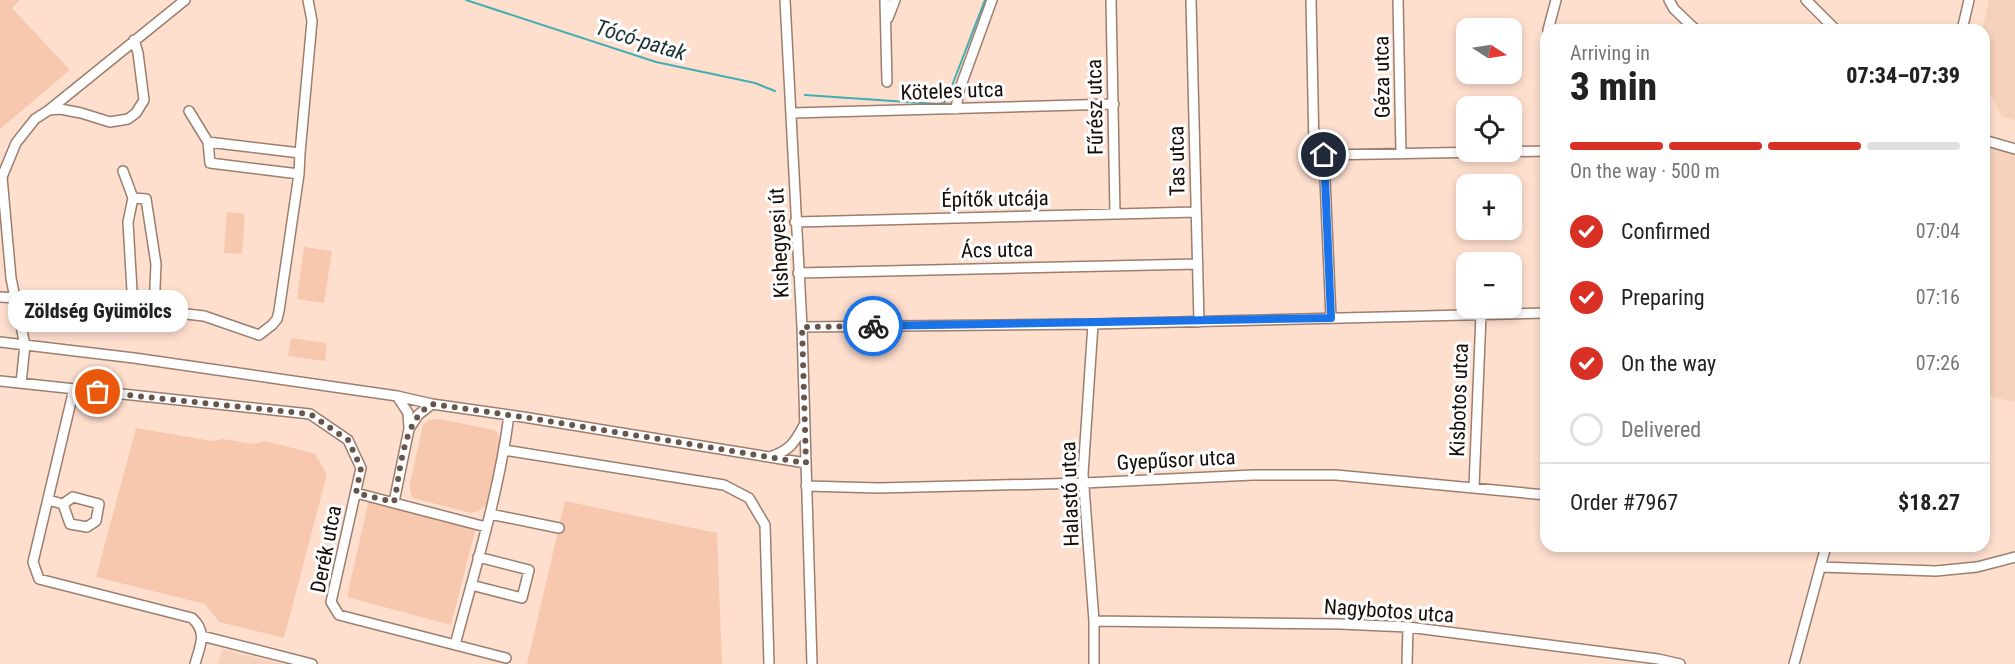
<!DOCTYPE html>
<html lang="en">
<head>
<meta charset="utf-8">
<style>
	body { margin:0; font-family:"Roboto Condensed",sans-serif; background:#f2f2f2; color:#222; height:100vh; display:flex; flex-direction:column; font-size:22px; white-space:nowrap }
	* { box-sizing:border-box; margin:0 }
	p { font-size:20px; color:#767676 }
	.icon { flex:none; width:33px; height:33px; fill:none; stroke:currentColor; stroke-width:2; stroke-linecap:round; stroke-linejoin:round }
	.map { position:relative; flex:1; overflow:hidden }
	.drawer { position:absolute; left:1540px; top:24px; width:450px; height:528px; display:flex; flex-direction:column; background:#fff; border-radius:18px; box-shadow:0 3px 9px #0003 }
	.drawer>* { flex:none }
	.needle { width:39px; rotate:102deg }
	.controls { position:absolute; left:1456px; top:18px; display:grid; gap:12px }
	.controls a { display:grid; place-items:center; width:66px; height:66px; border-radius:12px; background:#fff; box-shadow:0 3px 9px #0003; font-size:30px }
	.pin { position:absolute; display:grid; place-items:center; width:51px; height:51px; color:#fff; margin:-26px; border:3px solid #fff; border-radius:50%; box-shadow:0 2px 6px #0007 }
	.courier { position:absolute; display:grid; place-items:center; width:60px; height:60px; margin:-30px; border:4px solid #1a73e8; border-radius:50%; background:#fff; color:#222; box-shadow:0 2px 8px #0007 }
	.bubble { position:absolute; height:42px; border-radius:18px; background:#fff; box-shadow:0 3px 9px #0003; font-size:20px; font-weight:800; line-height:42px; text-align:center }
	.head em { font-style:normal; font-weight:800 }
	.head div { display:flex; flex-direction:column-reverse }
	.head { display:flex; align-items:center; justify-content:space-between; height:102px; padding:0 30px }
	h1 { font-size:39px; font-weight:800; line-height:45px }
	.bar { display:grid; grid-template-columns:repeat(4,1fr); gap:9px 6px; align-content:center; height:72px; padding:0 30px }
	.bar i { height:8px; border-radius:4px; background:#e0e0e0 }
	.bar .active { background:#d93025 }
	.bar p { grid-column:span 4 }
	.line { display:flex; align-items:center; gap:15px; padding:0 30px; border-top:2px solid #e0e0e0 }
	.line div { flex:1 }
	ol { padding:0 30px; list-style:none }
	li { display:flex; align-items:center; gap:18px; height:66px }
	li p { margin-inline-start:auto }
	li .icon { padding:6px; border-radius:50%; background:#d93025; color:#fff; stroke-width:4 }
	li:last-child { color:#767676 }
	li i { width:33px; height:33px; border:3px solid #e0e0e0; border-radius:50% }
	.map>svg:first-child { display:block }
</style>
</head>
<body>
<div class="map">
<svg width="2015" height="664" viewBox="0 0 2015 664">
	<rect width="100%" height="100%" fill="#fedfce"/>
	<path fill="#f6d1bc" d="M1989 0H2015V120L2002 117 1985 84 1984 30H1982Z
		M1985 143 2015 151V402L1985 395Z
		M222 649 233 652 283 664H218Z"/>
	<path fill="#f7c8ad" d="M0 0H20L12 8 70 70 0 129Z
		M227 212 245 214 242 254 224 253Z
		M304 247 332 251 324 303 297 299Z
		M291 338 327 343 325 361 288 356Z
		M439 419 494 430 498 434 501 444 485 506 479 511 471 513 413 498 410 492V484L423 424 429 420Z
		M136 428 212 441 223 439 253 444 266 441 315 454 327 474 284 638 219 622 205 604 96 577Z
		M369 499 476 527 451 625 347 597Z
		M565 501 717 533 722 664H527Z"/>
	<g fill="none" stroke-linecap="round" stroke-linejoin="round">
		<path stroke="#41aeb1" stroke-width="2" d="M466 0 656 62 755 83 775 91
			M805 95 937 104 944 103 948 96 985 0"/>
		<g stroke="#9a7e6f" stroke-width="12">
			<path id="minor" d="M785 0 802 327 812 664
				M885 0 887 82
				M1111 0 1115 214
				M1191 0 1199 322
				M1311 0 1314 149 1324 155 1546 151
				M1398 0 1401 154
				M1669 0 1674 9 1696 30
				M1806 0 1836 30
				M888 18 895 0
				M1548 30 1556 0
				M1962 30 1969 0
				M134 40 138 53 144 100 136 113 128 119 110 122 81 113 60 109 49 110 35 119 16 143 2 177 11 278 15 298 77 306 92 303 121 304 133 308 204 316 259 335 272 325 277 319 279 311 299 174 210 163 208 142
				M956 109 959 91 992 0
				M49 110 185 0
				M189 111 208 142 300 153 312 21 308 0
				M792 113 1114 104
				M1984 140 2015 149
				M1324 155 1331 318
				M123 171 133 198
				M299 174 300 153
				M795 222 1196 212
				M798 273 1198 264
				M0 297 15 298 25 345 21 383
				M133 308 128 222 133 198 146 199 156 264 154 311
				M1093 324 1083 474 1094 621V664
				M802 327 1093 324 1546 313
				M0 342 134 358 397 396 432 404 523 417 806 463
				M0 381 310 414 348 440 361 468 331 602 339 615 506 658
				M74 389 33 562 39 579 192 618C208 633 200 645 195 664
				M409 429 418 415 432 404
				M504 450 724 485 749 498 765 525 769 664
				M770 457C790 450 794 444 804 425
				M806 486 879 488 1084 483 1253 475H1336L1546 495
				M1474 487 1481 315
				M356 493 486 527
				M48 500 63 504 70 524 87 527 96 521 99 504 73 497 63 504
				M394 502 409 429 408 413 397 396
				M490 514 559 528
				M1820 567 1936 571 1977 567 2015 557
				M471 585 522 598 529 570 478 557
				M1094 621 1340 624 1408 627 1658 659 1680 664
				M202 636 312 664
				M455 645C475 569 499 493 509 415
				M1407 664 1408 627
				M1794 664 1826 546"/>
		</g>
		<use href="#minor" stroke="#fff" stroke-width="9"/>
	</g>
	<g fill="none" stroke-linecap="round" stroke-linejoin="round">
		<path stroke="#68564d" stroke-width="6" stroke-dasharray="0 10.8" d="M98 392 310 414 348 440 361 468 356 493 394 502C401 471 402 420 432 404L523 417 806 463 802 327 873 326"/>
		<path stroke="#1a73e8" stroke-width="8" d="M873 326 1331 318 1324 155"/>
	</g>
	<g text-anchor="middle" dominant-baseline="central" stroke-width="6" stroke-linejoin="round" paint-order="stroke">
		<g font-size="21" fill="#170d07" stroke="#fff">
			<text transform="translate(1382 77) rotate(-91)">Géza utca</text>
			<text transform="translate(952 91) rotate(-2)">Köteles utca</text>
			<text transform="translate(1095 107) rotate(-91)">Fűrész utca</text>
			<text transform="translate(1177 161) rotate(-91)">Tas utca</text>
			<text transform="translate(995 199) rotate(-1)">Építők utcája</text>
			<text transform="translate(779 243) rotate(-93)">Kishegyesi út</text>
			<text transform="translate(997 250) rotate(-1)">Ács utca</text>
			<text transform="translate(1459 400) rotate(-88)">Kisbotos utca</text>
			<text transform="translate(1176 460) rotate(-3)">Gyepűsor utca</text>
			<text transform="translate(1070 494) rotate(-92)">Halastó utca</text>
			<text transform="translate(326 549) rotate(-79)">Derék utca</text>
			<text transform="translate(1389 611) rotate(4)">Nagybotos utca</text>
		</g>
		<g font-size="22" font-style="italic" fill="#1a3233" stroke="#fff">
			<text transform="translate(641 40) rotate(17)">Tócó-patak</text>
		</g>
	</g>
</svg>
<div class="controls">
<a><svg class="needle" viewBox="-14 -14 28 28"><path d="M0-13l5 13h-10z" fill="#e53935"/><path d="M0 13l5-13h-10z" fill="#767676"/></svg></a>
<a><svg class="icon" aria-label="locate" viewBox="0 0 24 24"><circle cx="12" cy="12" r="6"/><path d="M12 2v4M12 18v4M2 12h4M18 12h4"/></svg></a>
<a>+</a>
<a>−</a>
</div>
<div class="pin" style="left:98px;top:392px;background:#ea580c"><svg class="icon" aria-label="bag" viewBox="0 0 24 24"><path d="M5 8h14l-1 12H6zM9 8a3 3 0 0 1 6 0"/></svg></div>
<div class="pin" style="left:1324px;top:155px;background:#1f2937"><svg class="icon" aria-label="home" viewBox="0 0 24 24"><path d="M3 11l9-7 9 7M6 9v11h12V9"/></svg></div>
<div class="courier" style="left:873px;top:326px"><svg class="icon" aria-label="bike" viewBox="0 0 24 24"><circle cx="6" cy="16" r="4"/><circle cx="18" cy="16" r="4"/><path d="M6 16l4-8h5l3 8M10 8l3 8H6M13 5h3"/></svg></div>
<div class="bubble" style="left:8px;top:290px;width:180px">Zöldség Gyümölcs</div>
<section class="drawer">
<div class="head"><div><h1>3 min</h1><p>Arriving in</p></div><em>07:34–07:39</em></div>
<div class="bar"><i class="active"></i><i class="active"></i><i class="active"></i><i></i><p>On the way · 500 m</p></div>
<ol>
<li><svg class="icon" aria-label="check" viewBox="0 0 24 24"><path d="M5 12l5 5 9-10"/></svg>Confirmed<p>07:04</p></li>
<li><svg class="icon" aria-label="check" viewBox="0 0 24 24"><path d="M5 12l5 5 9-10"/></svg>Preparing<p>07:16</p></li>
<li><svg class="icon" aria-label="check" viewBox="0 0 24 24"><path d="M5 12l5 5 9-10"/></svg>On the way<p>07:26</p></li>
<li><i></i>Delivered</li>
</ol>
<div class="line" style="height:78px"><div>Order #7967</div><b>$18.27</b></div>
</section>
</div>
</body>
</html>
